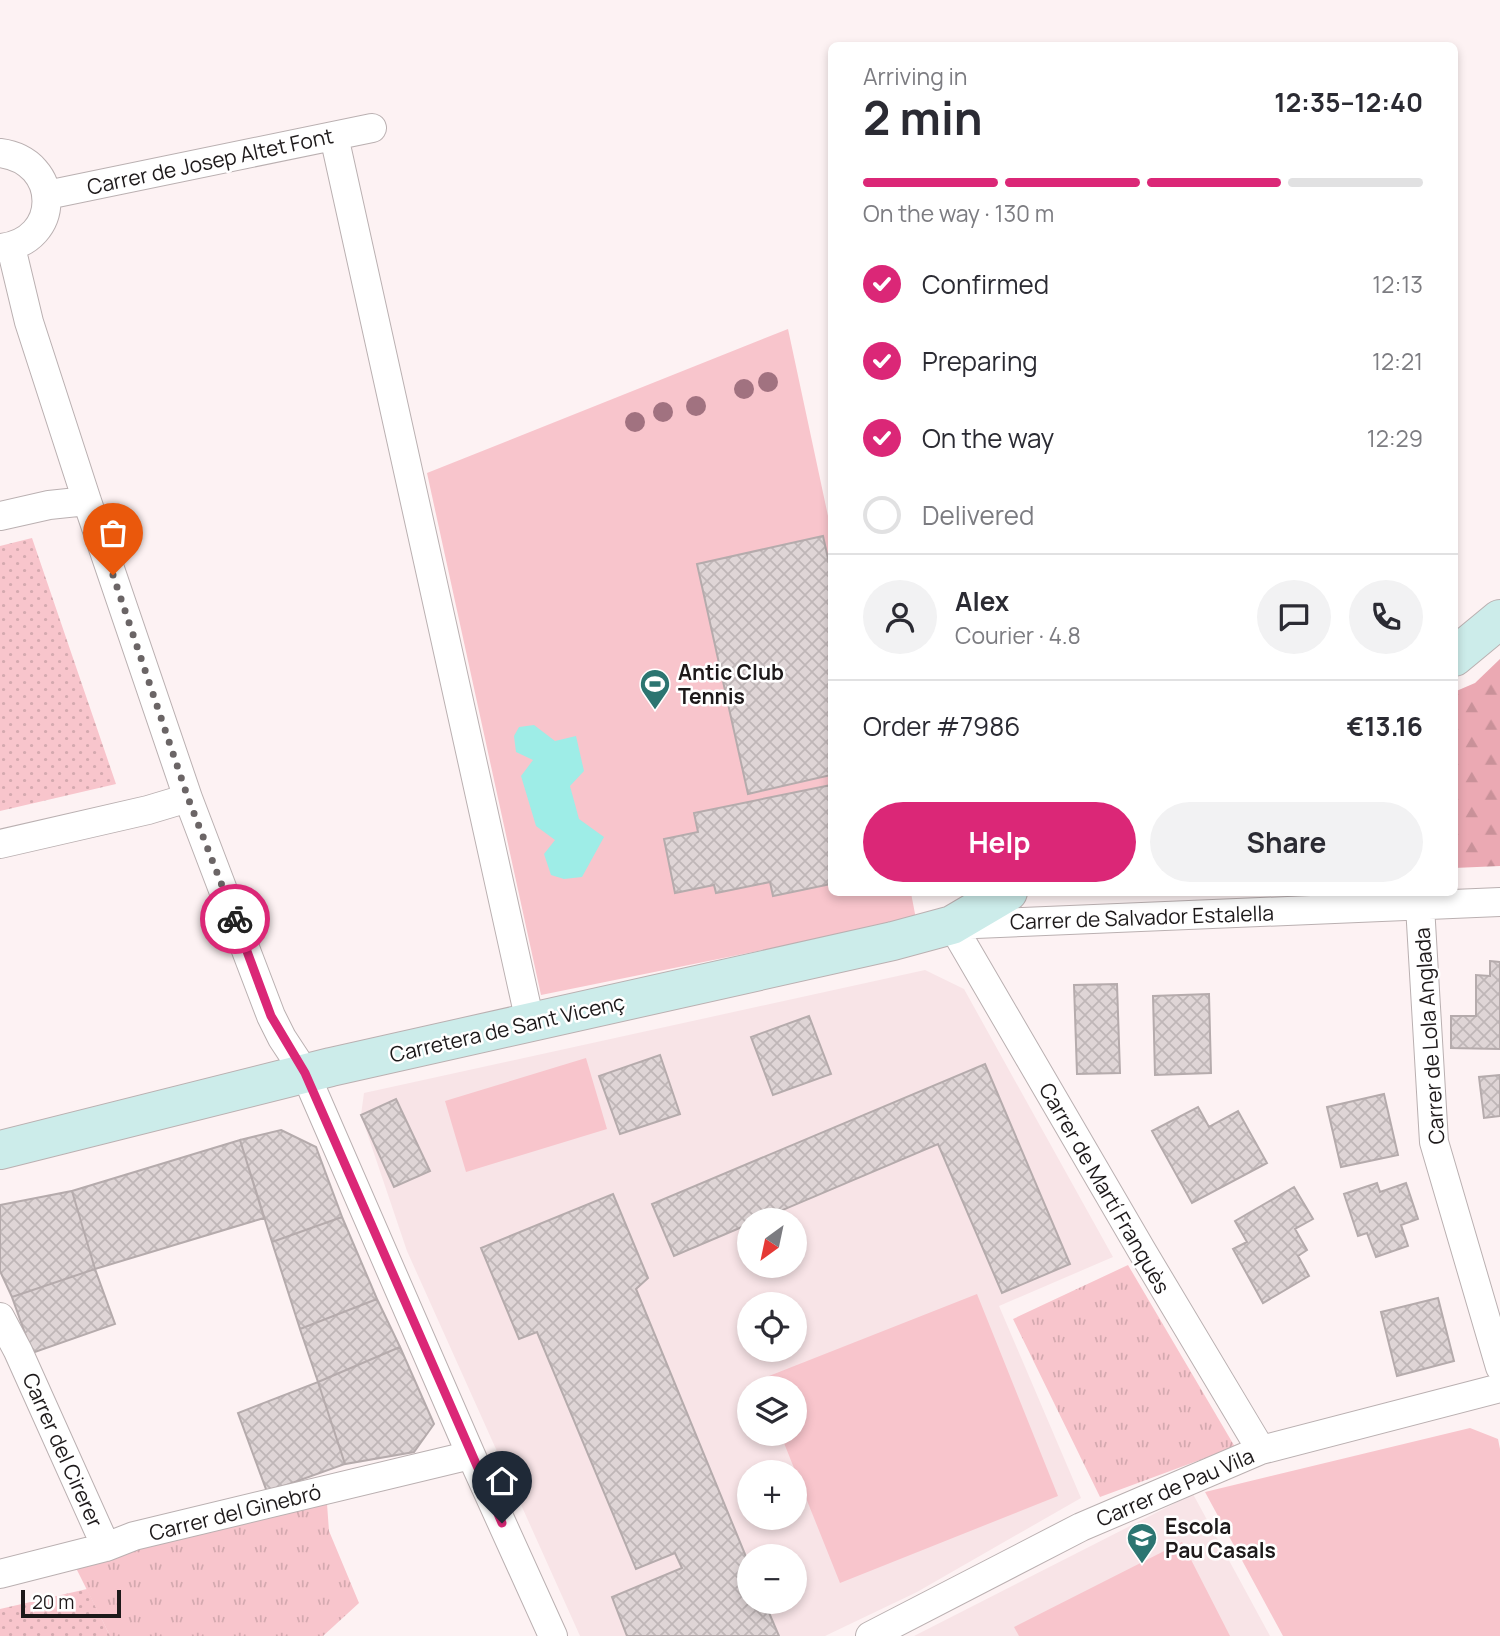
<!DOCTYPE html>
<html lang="en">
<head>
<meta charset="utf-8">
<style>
	body { margin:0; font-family:Manrope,sans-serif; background:#f2f2f3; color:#2b2b33; height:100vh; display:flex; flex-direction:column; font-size:26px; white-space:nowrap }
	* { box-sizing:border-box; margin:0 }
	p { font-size:23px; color:#7c7c81 }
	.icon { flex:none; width:38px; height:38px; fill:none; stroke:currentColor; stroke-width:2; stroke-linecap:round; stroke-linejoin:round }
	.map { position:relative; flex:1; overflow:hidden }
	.panel { position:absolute; left:828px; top:42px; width:630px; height:854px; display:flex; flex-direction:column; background:#fff; border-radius:10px; box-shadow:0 4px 10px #0003 }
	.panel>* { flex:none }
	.needle { width:46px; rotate:213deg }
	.controls { position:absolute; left:737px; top:1208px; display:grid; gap:14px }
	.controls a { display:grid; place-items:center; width:70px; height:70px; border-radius:50%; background:#fff; box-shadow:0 4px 10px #0003; font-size:35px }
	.scale { position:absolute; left:21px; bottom:18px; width:100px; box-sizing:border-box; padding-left:7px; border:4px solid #1d191a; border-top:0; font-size:19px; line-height:24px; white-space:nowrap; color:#1d191a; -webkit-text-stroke:5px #fff; paint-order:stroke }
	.pin { position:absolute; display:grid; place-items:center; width:60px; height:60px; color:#fff; margin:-72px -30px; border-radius:50% 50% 50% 0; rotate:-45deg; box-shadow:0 0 7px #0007 }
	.pin .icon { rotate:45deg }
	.courier { position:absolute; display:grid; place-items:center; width:70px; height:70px; margin:-35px; border:5px solid #db2777; border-radius:50%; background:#fff; color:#222; box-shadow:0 2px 9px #0007 }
	.overview em { font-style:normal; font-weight:700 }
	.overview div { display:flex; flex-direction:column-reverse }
	.overview { display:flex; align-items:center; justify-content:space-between; height:119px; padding:0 35px }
	h1 { font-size:46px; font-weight:700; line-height:52px }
	.bar { display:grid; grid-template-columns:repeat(4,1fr); gap:10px 7px; align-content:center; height:84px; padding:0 35px }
	.bar i { height:9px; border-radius:5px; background:#e1e1e2 }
	.bar .on { background:#db2777 }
	.bar p { grid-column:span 4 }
	.line { display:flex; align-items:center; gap:18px; padding:0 35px; border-top:2px solid #e1e1e2 }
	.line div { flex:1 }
	.round { display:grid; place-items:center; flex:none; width:74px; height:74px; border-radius:37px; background:#f2f2f3 }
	ol { padding:0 35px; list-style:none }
	li { display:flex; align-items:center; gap:21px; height:77px }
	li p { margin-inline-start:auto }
	li .icon { padding:7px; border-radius:50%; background:#db2777; color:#fff; stroke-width:4 }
	li:last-child { color:#7c7c81 }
	li i { width:38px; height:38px; border:4px solid #e1e1e2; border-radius:50% }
	.primary-button { display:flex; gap:14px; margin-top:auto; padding:14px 35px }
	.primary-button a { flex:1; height:80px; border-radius:42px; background:#db2777; color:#fff; font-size:28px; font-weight:700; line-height:80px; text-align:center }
	.primary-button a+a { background:#f2f2f3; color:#2b2b33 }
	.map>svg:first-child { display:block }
</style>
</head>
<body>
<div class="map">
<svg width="1500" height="1636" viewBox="0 0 1500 1636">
	<defs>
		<pattern id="grass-dots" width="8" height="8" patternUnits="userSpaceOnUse" patternTransform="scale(1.75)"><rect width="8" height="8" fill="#f8c5cc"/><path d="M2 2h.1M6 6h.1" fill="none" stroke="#d4a9af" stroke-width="1.8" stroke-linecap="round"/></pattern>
		<pattern id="forest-firs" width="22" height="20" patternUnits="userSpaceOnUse" patternTransform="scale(1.75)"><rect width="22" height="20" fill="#eba9b3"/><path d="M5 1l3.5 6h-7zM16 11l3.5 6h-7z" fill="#c99199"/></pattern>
		<pattern id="park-tufts" width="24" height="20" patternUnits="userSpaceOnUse" patternTransform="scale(1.75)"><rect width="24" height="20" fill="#f8c5cc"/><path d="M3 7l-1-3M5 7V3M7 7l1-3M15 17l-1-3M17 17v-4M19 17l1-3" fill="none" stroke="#d4a9af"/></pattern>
		<pattern id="building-cross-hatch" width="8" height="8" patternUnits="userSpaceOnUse" patternTransform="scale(1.75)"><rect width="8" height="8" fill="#dfd5d6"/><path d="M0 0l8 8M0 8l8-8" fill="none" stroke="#bfb6b7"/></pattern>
	</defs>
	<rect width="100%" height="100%" fill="#fdf2f3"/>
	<path fill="#f8e4e7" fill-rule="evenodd" d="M925 970 964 989 1113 1257 999 1306 1081 1498 917 1592 825 1636H580L407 1251 361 1115 364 1093ZM749 1220H794V1265H749ZM749 1304H794V1349H749ZM749 1388H794V1433H749ZM749 1472H794V1517H749ZM749 1556H794V1601H749Z
		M1193 1494 1270 1636H914Z"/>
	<path fill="url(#grass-dots)" d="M32 538 116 784 0 811V546Z
		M87 1589 110 1636H0V1609Z"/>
	<path fill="url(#forest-firs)" d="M1500 659V866L1454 868V692L1475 683Z"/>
	<path fill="url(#park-tufts)" d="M1128 1265 1235 1447 1100 1497 1013 1319Z
		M326 1490 329 1531 359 1603 323 1636H110L70 1556Z"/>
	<path fill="#f8c5cc" d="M788 329 831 530V892L911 893 916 919 541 995 427 473Z
		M586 1058 607 1129 466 1172 445 1101Z
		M977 1294 1058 1496 840 1583 780 1433H794V1388H762L759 1380Z
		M1470 1428 1498 1439 1500 1449V1636H1283L1205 1492Z
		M1182 1542 1230 1636H1019L1014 1627Z"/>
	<path fill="#9eede7" d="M534 725 555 741 576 736 584 771 570 786 579 819 604 837 582 877 564 879 551 875 544 854 555 840 536 826 521 776 533 760 516 752 514 736 519 727Z"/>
	<path fill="url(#building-cross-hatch)" stroke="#b5abac" stroke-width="2" d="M823 536 831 572V775L748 794 697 564Z
		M831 785V884L773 896 770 882 716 893 714 885 675 893 664 839 698 832 694 813Z
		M1490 961 1500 962V1049L1451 1048V1016H1476V975L1490 976Z
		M1117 984 1120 1073 1077 1074 1074 985Z
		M1209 994 1211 1073 1155 1075 1153 996Z
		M809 1016 831 1074 773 1095 751 1037Z
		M660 1055 680 1114 620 1134 599 1076Z
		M985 1064 1070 1264 1002 1293 938 1144 759 1220H749V1224L674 1256 652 1204Z
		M1500 1075V1116L1484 1118 1479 1077Z
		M1384 1094 1398 1155 1341 1167 1327 1107Z
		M396 1099 430 1171 394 1187 361 1115Z
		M1198 1107 1209 1127 1238 1111 1267 1163 1192 1203 1152 1131Z
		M281 1130 316 1147 342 1217 272 1242 240 1140Z
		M240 1140 264 1218 95 1269 72 1191Z
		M1377 1183 1380 1192 1406 1183 1418 1219 1401 1225 1408 1246 1376 1257 1367 1233 1358 1236 1344 1194Z
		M1294 1187 1313 1219 1295 1229 1307 1250 1298 1256 1309 1276 1263 1303 1233 1249 1247 1242 1235 1221Z
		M72 1191 95 1269 12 1297 0 1271V1205Z
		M613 1194 648 1278 636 1289 749 1564V1601H764L779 1636H627L612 1597 682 1568 675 1553 636 1569 537 1332 519 1339 481 1248Z
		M342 1217 377 1299 300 1329 272 1242Z
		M95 1269 115 1324 32 1353 12 1297Z
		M1438 1298 1454 1361 1397 1376 1381 1312Z
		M377 1299 400 1347 318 1382 300 1329Z
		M400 1347 434 1424 414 1452 345 1464 318 1382Z
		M318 1382 345 1464 267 1492 238 1413Z"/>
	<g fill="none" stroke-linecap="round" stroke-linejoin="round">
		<g stroke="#bab0b1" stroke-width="30">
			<path id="street" d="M334 136 530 1022
				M0 153C62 161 62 242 0 248
				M47 195 372 128
				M11 247 29 322 87 501 188 798 271 1016 282 1038 305 1073 471 1455 553 1636
				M0 516 49 505 87 501
				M0 844 148 810 188 798
				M1420 906 1434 1142 1500 1367
				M0 1317 18 1351 106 1547
				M1261 1450 1142 1251 952 925 1500 902
				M0 1574 106 1547 134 1536 471 1455
				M870 1636 1081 1527 1261 1450 1500 1388"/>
		</g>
		<g stroke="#bab0b1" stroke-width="40">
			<path id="secondary" d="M1454 657 1500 619
				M0 1150 331 1067 893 941 952 925 1008 892"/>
		</g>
		<use href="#street" stroke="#fff" stroke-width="28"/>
		<use href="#secondary" stroke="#ccecea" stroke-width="38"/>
	</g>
	<g fill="#a17280">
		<circle cx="768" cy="382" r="10"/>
		<circle cx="744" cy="389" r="10"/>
		<circle cx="696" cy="406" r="10"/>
		<circle cx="663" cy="412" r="10"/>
		<circle cx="635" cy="422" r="10"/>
	</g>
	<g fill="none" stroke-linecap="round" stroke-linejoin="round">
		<path stroke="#6b6566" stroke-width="7" stroke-dasharray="0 12.6" d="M113 575 188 798 235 919"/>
		<path stroke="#db2777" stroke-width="9" d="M235 919 271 1016 305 1073 502 1523"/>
	</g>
	<defs>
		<g id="stadium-pin" transform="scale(1.575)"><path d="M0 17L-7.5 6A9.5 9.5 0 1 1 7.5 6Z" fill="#2c7571" stroke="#fff"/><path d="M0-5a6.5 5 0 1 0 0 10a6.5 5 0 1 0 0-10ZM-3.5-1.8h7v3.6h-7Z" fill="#fff"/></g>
		<g id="school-pin" transform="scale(1.575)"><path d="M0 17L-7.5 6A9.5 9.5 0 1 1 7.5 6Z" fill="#2c7571" stroke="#fff"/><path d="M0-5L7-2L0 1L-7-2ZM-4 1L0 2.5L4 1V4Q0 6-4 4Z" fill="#fff"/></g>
	</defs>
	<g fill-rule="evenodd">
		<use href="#stadium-pin" x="655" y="684"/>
		<use href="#school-pin" x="1142" y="1538"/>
	</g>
	<g text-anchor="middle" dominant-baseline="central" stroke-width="5" stroke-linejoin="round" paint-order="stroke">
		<g font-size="21" fill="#1d191a" stroke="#fff">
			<text transform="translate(210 161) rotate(-12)">Carrer de Josep Altet Font</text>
			<text transform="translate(1142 917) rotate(-2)">Carrer de Salvador Estalella</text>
			<text transform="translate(507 1028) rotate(-13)">Carretera de Sant Vicenç</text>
			<text transform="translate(1429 1036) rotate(-94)">Carrer de Lola Anglada</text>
			<text transform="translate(1105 1188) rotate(60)">Carrer de Martí Franquès</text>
			<text transform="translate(63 1450) rotate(66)">Carrer del Cirerer</text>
			<text transform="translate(1175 1487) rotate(-23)">Carrer de Pau Vila</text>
			<text transform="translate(235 1512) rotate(-14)">Carrer del Ginebró</text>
		</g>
		<g font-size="21" font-weight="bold" fill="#1d191a" stroke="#fff" text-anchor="start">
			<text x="678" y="672">Antic Club<tspan x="678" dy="24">Tennis</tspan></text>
			<text x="1165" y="1526">Escola<tspan x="1165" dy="24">Pau Casals</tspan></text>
		</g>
	</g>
</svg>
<div class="controls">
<a><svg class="needle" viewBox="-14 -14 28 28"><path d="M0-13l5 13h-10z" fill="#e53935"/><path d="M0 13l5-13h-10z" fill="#7c7c81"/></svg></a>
<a><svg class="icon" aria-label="locate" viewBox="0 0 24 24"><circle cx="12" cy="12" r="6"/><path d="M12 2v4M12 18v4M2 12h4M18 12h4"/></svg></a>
<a><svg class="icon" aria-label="layers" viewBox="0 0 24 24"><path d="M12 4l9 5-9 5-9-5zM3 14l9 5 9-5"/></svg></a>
<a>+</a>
<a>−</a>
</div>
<div class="scale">20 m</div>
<div class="pin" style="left:113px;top:575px;background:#ea580c"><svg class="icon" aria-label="bag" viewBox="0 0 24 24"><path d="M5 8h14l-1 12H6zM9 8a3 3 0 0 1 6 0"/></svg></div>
<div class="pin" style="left:502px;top:1523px;background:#1f2937"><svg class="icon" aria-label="home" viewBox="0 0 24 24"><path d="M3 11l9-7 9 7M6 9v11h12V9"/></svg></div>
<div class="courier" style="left:235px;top:919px"><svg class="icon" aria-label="bike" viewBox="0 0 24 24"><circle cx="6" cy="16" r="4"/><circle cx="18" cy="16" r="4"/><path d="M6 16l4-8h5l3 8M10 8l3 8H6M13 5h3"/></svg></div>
<section class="panel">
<div class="overview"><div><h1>2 min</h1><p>Arriving in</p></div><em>12:35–12:40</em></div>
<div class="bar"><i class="on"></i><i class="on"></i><i class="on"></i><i></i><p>On the way · 130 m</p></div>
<ol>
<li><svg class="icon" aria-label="check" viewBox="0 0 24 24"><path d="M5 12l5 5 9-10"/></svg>Confirmed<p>12:13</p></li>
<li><svg class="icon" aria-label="check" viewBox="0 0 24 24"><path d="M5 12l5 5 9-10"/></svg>Preparing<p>12:21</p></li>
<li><svg class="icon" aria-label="check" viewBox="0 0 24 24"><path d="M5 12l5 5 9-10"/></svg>On the way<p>12:29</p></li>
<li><i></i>Delivered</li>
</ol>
<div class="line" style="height:126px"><a class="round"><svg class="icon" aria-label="person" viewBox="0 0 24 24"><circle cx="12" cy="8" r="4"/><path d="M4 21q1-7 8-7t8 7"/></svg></a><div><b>Alex</b><p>Courier · 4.8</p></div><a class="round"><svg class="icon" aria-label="chat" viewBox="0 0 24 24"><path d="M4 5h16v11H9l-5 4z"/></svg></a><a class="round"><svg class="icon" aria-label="phone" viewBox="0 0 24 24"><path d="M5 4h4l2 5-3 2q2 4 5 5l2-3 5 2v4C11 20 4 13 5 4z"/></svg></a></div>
<div class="line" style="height:91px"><div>Order #7986</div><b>€13.16</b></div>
<div class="primary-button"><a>Help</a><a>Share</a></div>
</section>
</div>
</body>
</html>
